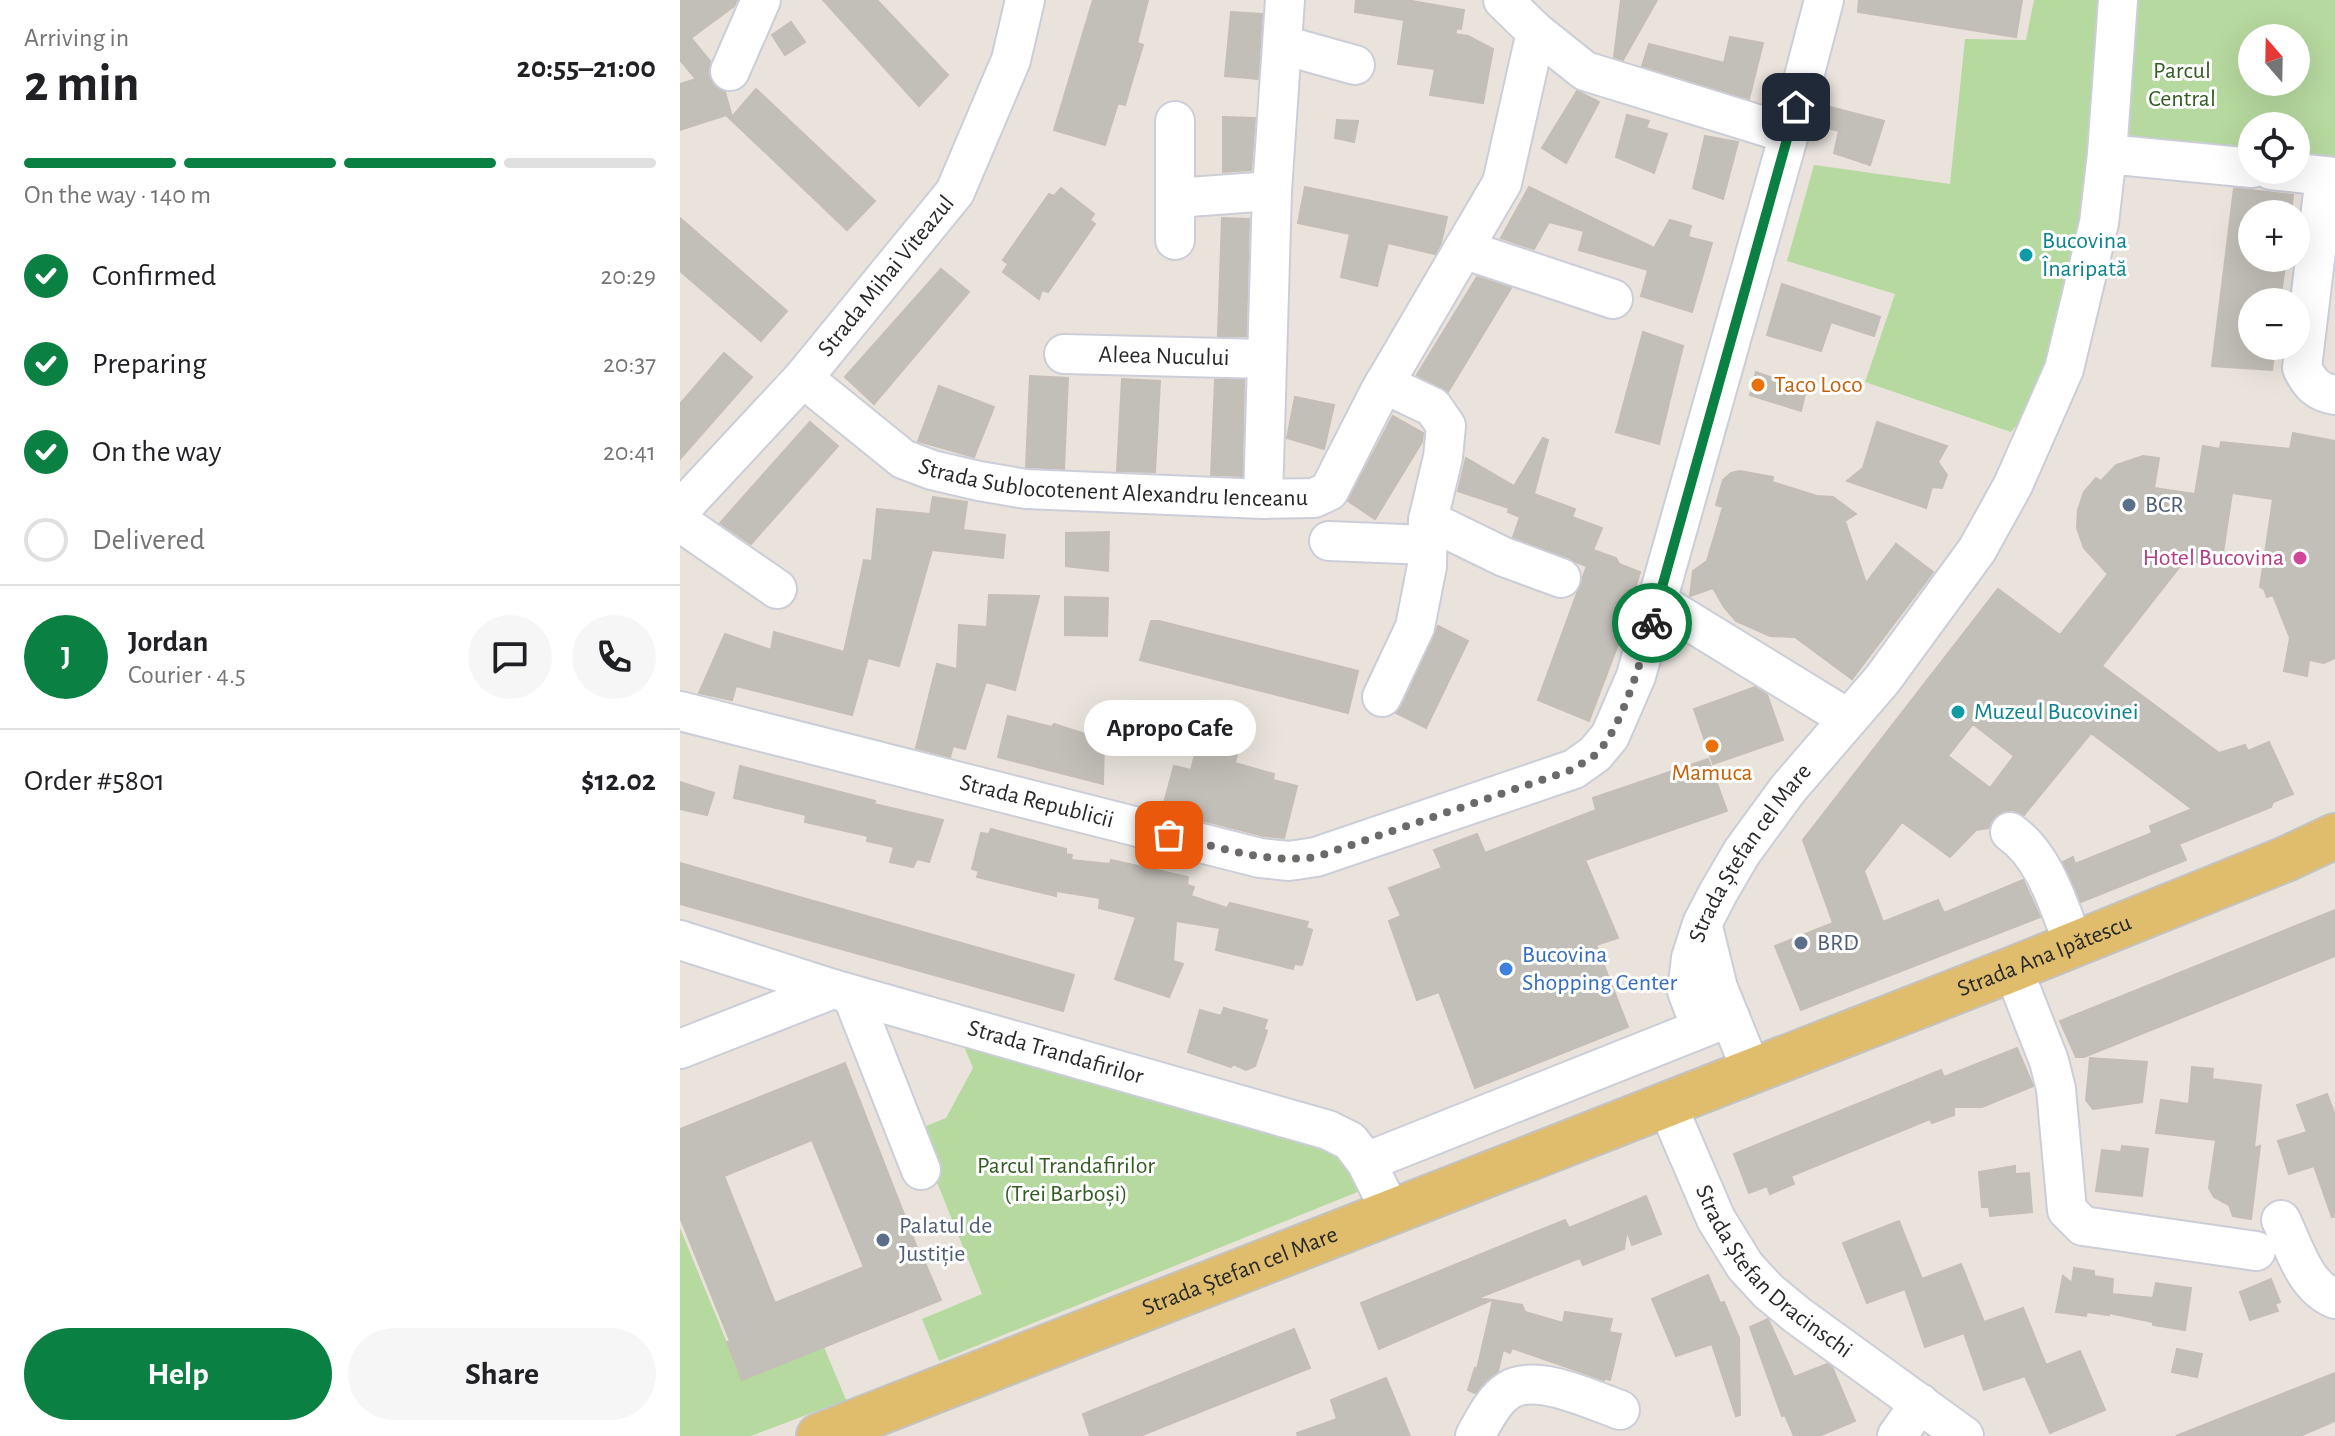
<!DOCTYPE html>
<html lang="en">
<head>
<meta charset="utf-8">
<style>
	body { margin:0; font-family:"Alegreya Sans",sans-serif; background:#f6f6f6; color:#202124; height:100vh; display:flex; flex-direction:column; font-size:30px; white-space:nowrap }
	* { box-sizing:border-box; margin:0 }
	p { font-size:26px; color:#757577 }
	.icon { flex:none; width:44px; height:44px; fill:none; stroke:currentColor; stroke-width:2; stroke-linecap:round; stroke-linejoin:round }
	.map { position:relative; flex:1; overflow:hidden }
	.side { display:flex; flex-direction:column; background:#fff; width:680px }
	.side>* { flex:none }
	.needle { width:52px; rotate:340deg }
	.fabs { position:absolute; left:1558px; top:24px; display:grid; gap:16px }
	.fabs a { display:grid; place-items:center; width:72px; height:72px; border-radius:50%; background:#fff; box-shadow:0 8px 32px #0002; font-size:40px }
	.pin { position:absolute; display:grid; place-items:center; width:68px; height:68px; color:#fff; margin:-34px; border-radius:16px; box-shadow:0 4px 12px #0006 }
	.courier { position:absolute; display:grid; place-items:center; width:80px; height:80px; margin:-40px; border:6px solid #0b8043; border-radius:50%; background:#fff; color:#222; box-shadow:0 2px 10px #0007 }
	.bubble { position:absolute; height:56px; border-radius:28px; background:#fff; box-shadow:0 8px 32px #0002; font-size:26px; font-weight:600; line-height:56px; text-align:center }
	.summary em { font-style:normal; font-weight:600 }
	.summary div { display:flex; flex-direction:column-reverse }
	.summary { display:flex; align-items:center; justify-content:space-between; height:136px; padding:0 24px }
	h1 { font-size:52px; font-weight:600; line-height:60px }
	.bar { display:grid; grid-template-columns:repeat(4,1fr); gap:12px 8px; align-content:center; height:96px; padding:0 24px }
	.bar i { height:10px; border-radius:6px; background:#e0e0e0 }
	.bar .selected { background:#0b8043 }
	.bar p { grid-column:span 4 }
	.line { display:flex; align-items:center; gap:20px; padding:0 24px; border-top:2px solid #e0e0e0 }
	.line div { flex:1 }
	.round { display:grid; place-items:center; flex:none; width:84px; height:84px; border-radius:42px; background:#f6f6f6 }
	ol { padding:0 24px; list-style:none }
	li { display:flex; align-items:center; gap:24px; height:88px }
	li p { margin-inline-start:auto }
	li .icon { padding:8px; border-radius:50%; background:#0b8043; color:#fff; stroke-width:4 }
	li:last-child { color:#757577 }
	li i { width:44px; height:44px; border:4px solid #e0e0e0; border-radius:50% }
	.button { display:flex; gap:16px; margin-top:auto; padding:16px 24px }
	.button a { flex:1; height:92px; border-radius:48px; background:#0b8043; color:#fff; font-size:32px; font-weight:600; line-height:92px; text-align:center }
	.button a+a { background:#f6f6f6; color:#202124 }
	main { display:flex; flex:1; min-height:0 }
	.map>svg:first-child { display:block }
</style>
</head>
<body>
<main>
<section class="side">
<div class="summary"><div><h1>2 min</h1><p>Arriving in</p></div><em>20:55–21:00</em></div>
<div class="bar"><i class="selected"></i><i class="selected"></i><i class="selected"></i><i></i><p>On the way · 140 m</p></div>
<ol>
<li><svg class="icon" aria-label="check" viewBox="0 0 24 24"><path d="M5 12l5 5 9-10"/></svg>Confirmed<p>20:29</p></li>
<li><svg class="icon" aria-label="check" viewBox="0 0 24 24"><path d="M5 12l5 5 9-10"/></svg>Preparing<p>20:37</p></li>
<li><svg class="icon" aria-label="check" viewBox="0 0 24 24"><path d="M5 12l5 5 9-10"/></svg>On the way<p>20:41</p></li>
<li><i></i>Delivered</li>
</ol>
<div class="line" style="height:144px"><b class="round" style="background:#0b8043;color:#fff">J</b><div><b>Jordan</b><p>Courier · 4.5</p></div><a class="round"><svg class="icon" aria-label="chat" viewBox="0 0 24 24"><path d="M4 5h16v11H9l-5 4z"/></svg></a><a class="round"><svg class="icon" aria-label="phone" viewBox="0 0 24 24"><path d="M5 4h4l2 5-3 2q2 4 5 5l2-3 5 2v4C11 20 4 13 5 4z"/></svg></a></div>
<div class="line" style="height:104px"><div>Order #5801</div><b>$12.02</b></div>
<div class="button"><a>Help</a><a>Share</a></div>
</section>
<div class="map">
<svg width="1655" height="1436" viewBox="0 0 1655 1436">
	<rect width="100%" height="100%" fill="#e9e3dc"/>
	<path fill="#b6d99f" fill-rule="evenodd" d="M1354 0H1419L1410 259 1384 369 1331 432 1185 382 1215 294 1107 261 1134 165 1270 184 1285 39 1346 40Z
		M1437 0H1655V177L1616 170V126H1572V169L1427 154ZM1572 38H1616V82H1572Z
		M275 1025 648 1130 690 1187 259 1361 242 1319 302 1294 236 1130 266 1118 293 1068Z
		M0 1228 62 1379 144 1347 166 1400 71 1436H0Z"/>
	<path fill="#c2beb8" stroke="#c4beb6" stroke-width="2" fill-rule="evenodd" d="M0 0H57L54 6 11 38 30 61 28 73 32 83 45 92 52 117 76 89 195 201 167 230 46 115 0 130V84L16 79 0 60Z
		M143 0H197L268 75 239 106Z
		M413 0H468L457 43 463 45 455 71 445 105 438 103 425 145 374 130Z
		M676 0H726L784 10 781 29 777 28 775 34 788 36 813 49 803 103 750 95 755 69 718 64 724 20 675 12Z
		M941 0H977L943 60 934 57Z
		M1179 0H1342L1336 37 1178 12Z
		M551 12 582 14 578 79 545 76Z
		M111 22 125 42 105 55 92 35Z
		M1050 37 1083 43 1069 99 962 66 969 44 1044 63Z
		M897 91 919 102 886 163 862 148Z
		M1150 107 1204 121 1190 165 1154 153 1159 131 1144 127Z
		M947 115 969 121 966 128 987 134 974 173 936 157Z
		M543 117 575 118 571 170 543 172Z
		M657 120 678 121 674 142 655 138Z
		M1025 136 1058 142 1043 199 1013 188Z
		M625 187 767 217 761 243 755 254 708 243 697 286 661 277 670 234 618 223Z
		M849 187 974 248 990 220 1011 226 1008 237 1032 243 1012 312 961 296 968 270 899 250 904 231 869 222 854 249 821 238Z
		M381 188 414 214 410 220 415 224 368 292 362 290 359 299 323 272 328 264 323 260 369 194 374 196Z
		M1554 188 1613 195 1611 214H1572V258H1606L1600 302H1572V346H1595L1592 370 1532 366Z
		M0 218 107 311 81 341 0 271Z
		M542 218 569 219 566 336H538Z
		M261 269 289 292 194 404 165 377Z
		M797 277 831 288 768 392 737 375Z
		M1102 284 1200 317 1194 336 1151 322 1141 351 1087 335Z
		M963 332 1003 346 979 444 936 432Z
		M44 353 72 377 0 459V404Z
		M1076 372 1126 390 1121 411 1070 395Z
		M350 376 388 378 384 469 346 467Z
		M442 379 480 381 475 472 437 471Z
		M535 380H564L562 476 531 475Z
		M259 386 314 407 294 457 238 441Z
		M615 397 654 405 644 449 607 438Z
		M713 416 743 433 742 442 695 519 668 501Z
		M130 422 158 446 71 544 40 523Z
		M1197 422 1267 446 1258 462 1267 475 1262 488 1252 487 1246 508 1167 481 1183 468Z
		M1613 433 1655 441V658L1644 663 1629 660 1627 676 1604 671 1610 638 1593 595 1587 597 1584 589 1580 587 1593 499 1552 493 1541 566 1505 560 1422 666 1539 753 1565 745 1568 751 1589 742 1613 794 1593 802 1591 807 1499 844 1506 860 1401 902 1383 862 1393 857 1395 864 1472 833 1470 826 1512 809 1411 733 1344 815 1333 810 1322 812 1313 819 1308 828 1296 830 1270 857 1222 822 1184 871 1203 922 1258 900 1264 913 1343 880 1360 917 1121 1010 1095 946 1153 923 1123 840 1318 589 1380 635 1428 574 1404 548 1397 528 1398 510 1404 492 1416 478 1421 481 1436 465 1463 456 1479 458 1474 488 1515 494 1523 446 1540 449 1541 442 1610 449ZM1293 724 1334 756 1310 788 1268 756Z
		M863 438 868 440 854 494 895 509 892 517 922 528 913 550 936 558 939 564 960 572 951 601 954 602 909 721 858 700 912 552 906 566 833 537 840 517 828 512 829 508 778 491 786 458 834 486Z
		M1060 471 1093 477 1092 482 1137 496 1153 497 1176 514 1165 521 1186 583 1216 544 1253 572 1172 679 1115 637 1090 636 1056 621 1044 607 1033 588 1010 596 1013 571 1027 561 1043 507 1036 505 1043 480 1051 473Z
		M253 497 287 502 283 530 325 535 323 558 252 550 219 666 188 658 172 715 56 686 52 700 19 693 45 634 91 650 94 632 164 652 184 560 192 561 197 509 250 514Z
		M429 532 428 571 386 566V533Z
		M309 595 359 596 335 690 306 682 285 749 273 746 270 757 236 748 257 664 277 669 279 625 307 627Z
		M385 597 428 598 427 636 385 635Z
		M471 621H479L678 671 668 713 460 660Z
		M758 626 788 641 746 728 716 713 722 706Z
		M1075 687 1087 695 1103 740 1033 764 1014 709Z
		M328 716 372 727 374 724 424 740 423 784 318 757Z
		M524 719 564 723 555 763 594 774 593 780 617 786 604 838 584 836 482 810 494 766 511 770Z
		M1028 759 1047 811 905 860 938 938 916 945 948 1027 795 1088 759 992 737 1000 709 921 721 916 709 888 762 868 754 850 797 834 805 853 916 810 913 798Z
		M60 766 195 801 194 804 263 820 249 862 237 859 233 867 210 862 214 847 187 841 188 836 125 822 126 815 54 798Z
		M0 782 34 793 27 815 0 809Z
		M311 829 386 849V854L392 855 391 860 430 864 431 860 508 877 507 885 514 887 511 896 547 908 550 903 628 922 626 928 632 930 622 965 614 964 613 969 536 950 540 928 496 921 493 961 503 964 489 997 435 979 456 917 419 908 420 898 376 891V896L297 877 299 871 292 869 301 833 309 834Z
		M0 863 394 975 383 1011 0 904Z
		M1655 910V956L1404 1057H1396L1380 1021Z
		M544 1008 587 1020 584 1029 587 1031 575 1066 566 1070 553 1064 551 1067 508 1052 520 1010 541 1016Z
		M1337 1048 1353 1086 1302 1107H1274V1115L1252 1123 1250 1119 1111 1176 1114 1184 1090 1194 1087 1186 1069 1193 1054 1154 1261 1070 1264 1077Z
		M1410 1058 1467 1062 1462 1102 1413 1109 1406 1100Z
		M165 1063 243 1263H245L261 1300 62 1380 47 1342 50 1341 0 1217V1129ZM132 1140 184 1267 95 1303 44 1176Z
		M1512 1067 1533 1069 1532 1079 1581 1085 1574 1148 1580 1146 1571 1219 1553 1216 1549 1205 1534 1197 1529 1188 1536 1140 1476 1133 1481 1100 1509 1104Z
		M1647 1094 1655 1115V1217H1652L1634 1166 1609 1174 1598 1141 1627 1132 1617 1105Z
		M1442 1146 1468 1149 1462 1196 1416 1191 1422 1150 1441 1152Z
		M1335 1166V1174L1349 1173 1352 1212 1310 1216 1309 1207H1302L1299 1172Z
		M966 1196 981 1234 952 1245 947 1230 944 1249 903 1265 900 1258 798 1298 812 1300 699 1349 681 1303 885 1220 889 1228Z
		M1219 1221 1242 1279 1281 1264 1304 1322 1343 1308 1366 1365 1400 1351 1425 1410 1370 1433 1345 1376 1304 1390 1284 1333 1245 1347 1225 1289 1187 1303 1163 1243Z
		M1394 1268 1414 1271V1276L1433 1279 1432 1294 1473 1298 1476 1283 1511 1288 1505 1330 1473 1325V1322L1429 1313V1315L1407 1312 1406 1316 1376 1312 1383 1276 1392 1283Z
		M1028 1275 1040 1303 1044 1302 1059 1338 1060 1415 1056 1416 1032 1344 996 1356 972 1299Z
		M1591 1279 1600 1302 1595 1304 1598 1311 1570 1320 1560 1292Z
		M813 1300 842 1305 845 1312 883 1323 885 1312 932 1319 929 1332 941 1334 930 1380 924 1378V1380L832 1348 830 1353 823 1350 818 1371 795 1393 788 1390 795 1368 797 1369Z
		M1088 1319 1114 1377 1147 1364 1152 1367 1175 1421 1139 1436H1114L1105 1415 1102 1416 1070 1327Z
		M614 1329 630 1368 460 1436H410L403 1414Z
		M1497 1349 1522 1354 1517 1377 1492 1372Z
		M1655 1373V1421L1620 1436H1496Z
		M706 1378 730 1436H618L617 1433 657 1419 651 1400Z"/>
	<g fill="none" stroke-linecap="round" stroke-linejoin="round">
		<g stroke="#cbced9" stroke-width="42">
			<g id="minor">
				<path d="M823 0 856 32 905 71 1109 134"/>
				<path d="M603 45 675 65"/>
				<path d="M50 71 81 0"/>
				<path d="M1427 154 1572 168"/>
				<path d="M1591 170 1655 177"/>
				<path d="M1645 176 1622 368C1630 384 1637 392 1655 395"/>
				<path d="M495 198 592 191"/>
				<path d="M495 240V121"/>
				<path d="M783 249 933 299"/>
				<path id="s1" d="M384 354 586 359"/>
				<path id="s2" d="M123 378 223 459 252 470 299 481 346 489 583 499 634 498 649 491 700 391 822 183 856 32"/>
				<path d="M583 499 592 191 605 0"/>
				<path id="s3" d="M0 510 123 378 275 192 331 60 345 0"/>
				<path d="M748 520 824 557 881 578"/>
				<path d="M0 522 97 589"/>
				<path d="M649 541 748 545"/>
				<path d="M978 602 1167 718"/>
				<path d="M702 697 735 627 747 566 748 520 763 457 766 426 753 407 704 384"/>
				<path id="s4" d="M0 711 580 858 609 861 636 857 894 769 915 754 930 736 956 676 1109 134 1144 0"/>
				<path d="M1330 832C1365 856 1379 907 1394 945"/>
				<path d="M1023 927 1038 988 1072 1072"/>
				<path id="s5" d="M0 940 153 989 648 1130 670 1141 686 1162 711 1212"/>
				<path d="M1333 969 1369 1061 1376 1089 1387 1210 1403 1226 1576 1251"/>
				<path d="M172 995 241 1170"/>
				<path id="s6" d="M1021 1028 1007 991 1011 958 1022 924 1038 893 1062 852 1108 789 1202 680 1297 550 1333 485 1384 369 1419 223 1427 154 1438 0"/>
				<path d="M0 1049 153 989"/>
				<path id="s7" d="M987 1105 1036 1219 1065 1266 1088 1291 1117 1315 1284 1436"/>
				<path d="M686 1162 1050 1017"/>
				<path d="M1601 1220C1615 1249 1624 1286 1655 1299"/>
				<path d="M795 1436C804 1420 814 1399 829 1390 856 1373 912 1400 940 1410"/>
				<path d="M1217 1436 1240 1403"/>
			</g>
		</g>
		<g stroke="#c3c3c3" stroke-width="48">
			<g id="major">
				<path id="s8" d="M139 1436 1333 969 1606 859 1655 836"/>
			</g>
		</g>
		<use href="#minor" stroke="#fff" stroke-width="38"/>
		<use href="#major" stroke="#dfbd6c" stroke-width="44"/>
	</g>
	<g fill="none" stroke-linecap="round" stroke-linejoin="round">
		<path stroke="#6c6a68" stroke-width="8" stroke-dasharray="0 14.4" d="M489 835C539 847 585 864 636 857L894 769C900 764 908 760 915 755 942 730 961 659 972 623"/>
		<path stroke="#0b8043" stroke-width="10" d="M972 623 1116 107"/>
	</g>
	<g fill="#0f9aa8" stroke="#fff" stroke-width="3">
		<circle cx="1346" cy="255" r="8"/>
		<circle cx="1278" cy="712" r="8"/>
	</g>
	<g fill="#e8710a" stroke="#fff" stroke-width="3">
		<circle cx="1078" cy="385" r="8"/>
		<circle cx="1032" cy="746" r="8"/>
	</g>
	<g fill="#5c6f8a" stroke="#fff" stroke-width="3">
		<circle cx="1449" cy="505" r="8"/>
		<circle cx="1121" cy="943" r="8"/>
		<circle cx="203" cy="1240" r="8"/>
	</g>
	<circle fill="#d1479c" stroke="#fff" stroke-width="3" cx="1620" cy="558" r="8"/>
	<circle fill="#3f7fe0" stroke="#fff" stroke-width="3" cx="826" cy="969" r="8"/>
	<g text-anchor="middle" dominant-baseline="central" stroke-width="6" stroke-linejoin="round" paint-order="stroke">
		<g font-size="24" fill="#325c22" stroke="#fff">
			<text x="1502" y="71">Parcul<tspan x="1502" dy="28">Central</tspan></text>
			<text x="386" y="1166">Parcul Trandafirilor<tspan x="386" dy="28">(Trei Barboși)</tspan></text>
		</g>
		<g font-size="24" fill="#0d838f" stroke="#fff" text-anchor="start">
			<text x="1362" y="241">Bucovina<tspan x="1362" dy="28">Înaripată</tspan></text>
			<text x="1294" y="712">Muzeul Bucovinei</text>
		</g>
		<g font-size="24" fill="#292929" stroke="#fff">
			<text stroke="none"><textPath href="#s3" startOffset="312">Strada Mihai Viteazul</textPath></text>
			<text stroke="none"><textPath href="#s1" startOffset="100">Aleea Nucului</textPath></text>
			<text stroke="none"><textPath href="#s2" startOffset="342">Strada Sublocotenent Alexandru Ienceanu</textPath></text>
			<text stroke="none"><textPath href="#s4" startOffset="368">Strada Republicii</textPath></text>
			<text stroke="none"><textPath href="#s6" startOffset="194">Strada Ștefan cel Mare</textPath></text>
			<text stroke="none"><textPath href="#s8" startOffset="1316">Strada Ana Ipătescu</textPath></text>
			<text stroke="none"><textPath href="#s5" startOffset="392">Strada Trandafirilor</textPath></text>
			<text stroke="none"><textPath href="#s7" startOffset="202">Strada Ștefan Dracinschi</textPath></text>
			<text stroke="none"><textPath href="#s8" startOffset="452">Strada Ștefan cel Mare</textPath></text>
		</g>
		<g font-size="24" fill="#c56008" stroke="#fff" text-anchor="start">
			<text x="1094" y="385">Taco Loco</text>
			<text x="1032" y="773" text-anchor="middle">Mamuca</text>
		</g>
		<g font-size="24" fill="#4e5e75" stroke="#fff" text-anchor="start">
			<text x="1465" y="505">BCR</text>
			<text x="1137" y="943">BRD</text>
			<text x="219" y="1226">Palatul de<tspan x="219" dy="28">Justiție</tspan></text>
		</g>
		<g font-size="24" fill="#b23c85" stroke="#fff" text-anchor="end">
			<text x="1604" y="558">Hotel Bucovina</text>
		</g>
		<g font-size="24" fill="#366cbe" stroke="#fff" text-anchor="start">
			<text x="842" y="955">Bucovina<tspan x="842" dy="28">Shopping Center</tspan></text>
		</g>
	</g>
</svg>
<div class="fabs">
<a><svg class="needle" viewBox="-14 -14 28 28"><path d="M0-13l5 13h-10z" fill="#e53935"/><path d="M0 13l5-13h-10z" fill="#757577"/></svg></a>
<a><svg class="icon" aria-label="locate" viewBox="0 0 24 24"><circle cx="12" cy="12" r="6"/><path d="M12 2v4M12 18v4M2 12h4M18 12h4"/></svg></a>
<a>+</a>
<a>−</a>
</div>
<div class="pin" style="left:489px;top:835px;background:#ea580c"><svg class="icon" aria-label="bag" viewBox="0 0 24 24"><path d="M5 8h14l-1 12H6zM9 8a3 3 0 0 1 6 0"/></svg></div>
<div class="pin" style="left:1116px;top:107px;background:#1f2937"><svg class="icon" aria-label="home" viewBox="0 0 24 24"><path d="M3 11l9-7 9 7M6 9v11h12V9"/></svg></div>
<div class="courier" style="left:972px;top:623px"><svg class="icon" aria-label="bike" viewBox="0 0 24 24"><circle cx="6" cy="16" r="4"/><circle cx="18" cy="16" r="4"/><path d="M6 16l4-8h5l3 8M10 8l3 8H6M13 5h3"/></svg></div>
<div class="bubble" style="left:404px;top:700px;width:172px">Apropo Cafe</div>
</div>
</main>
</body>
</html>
